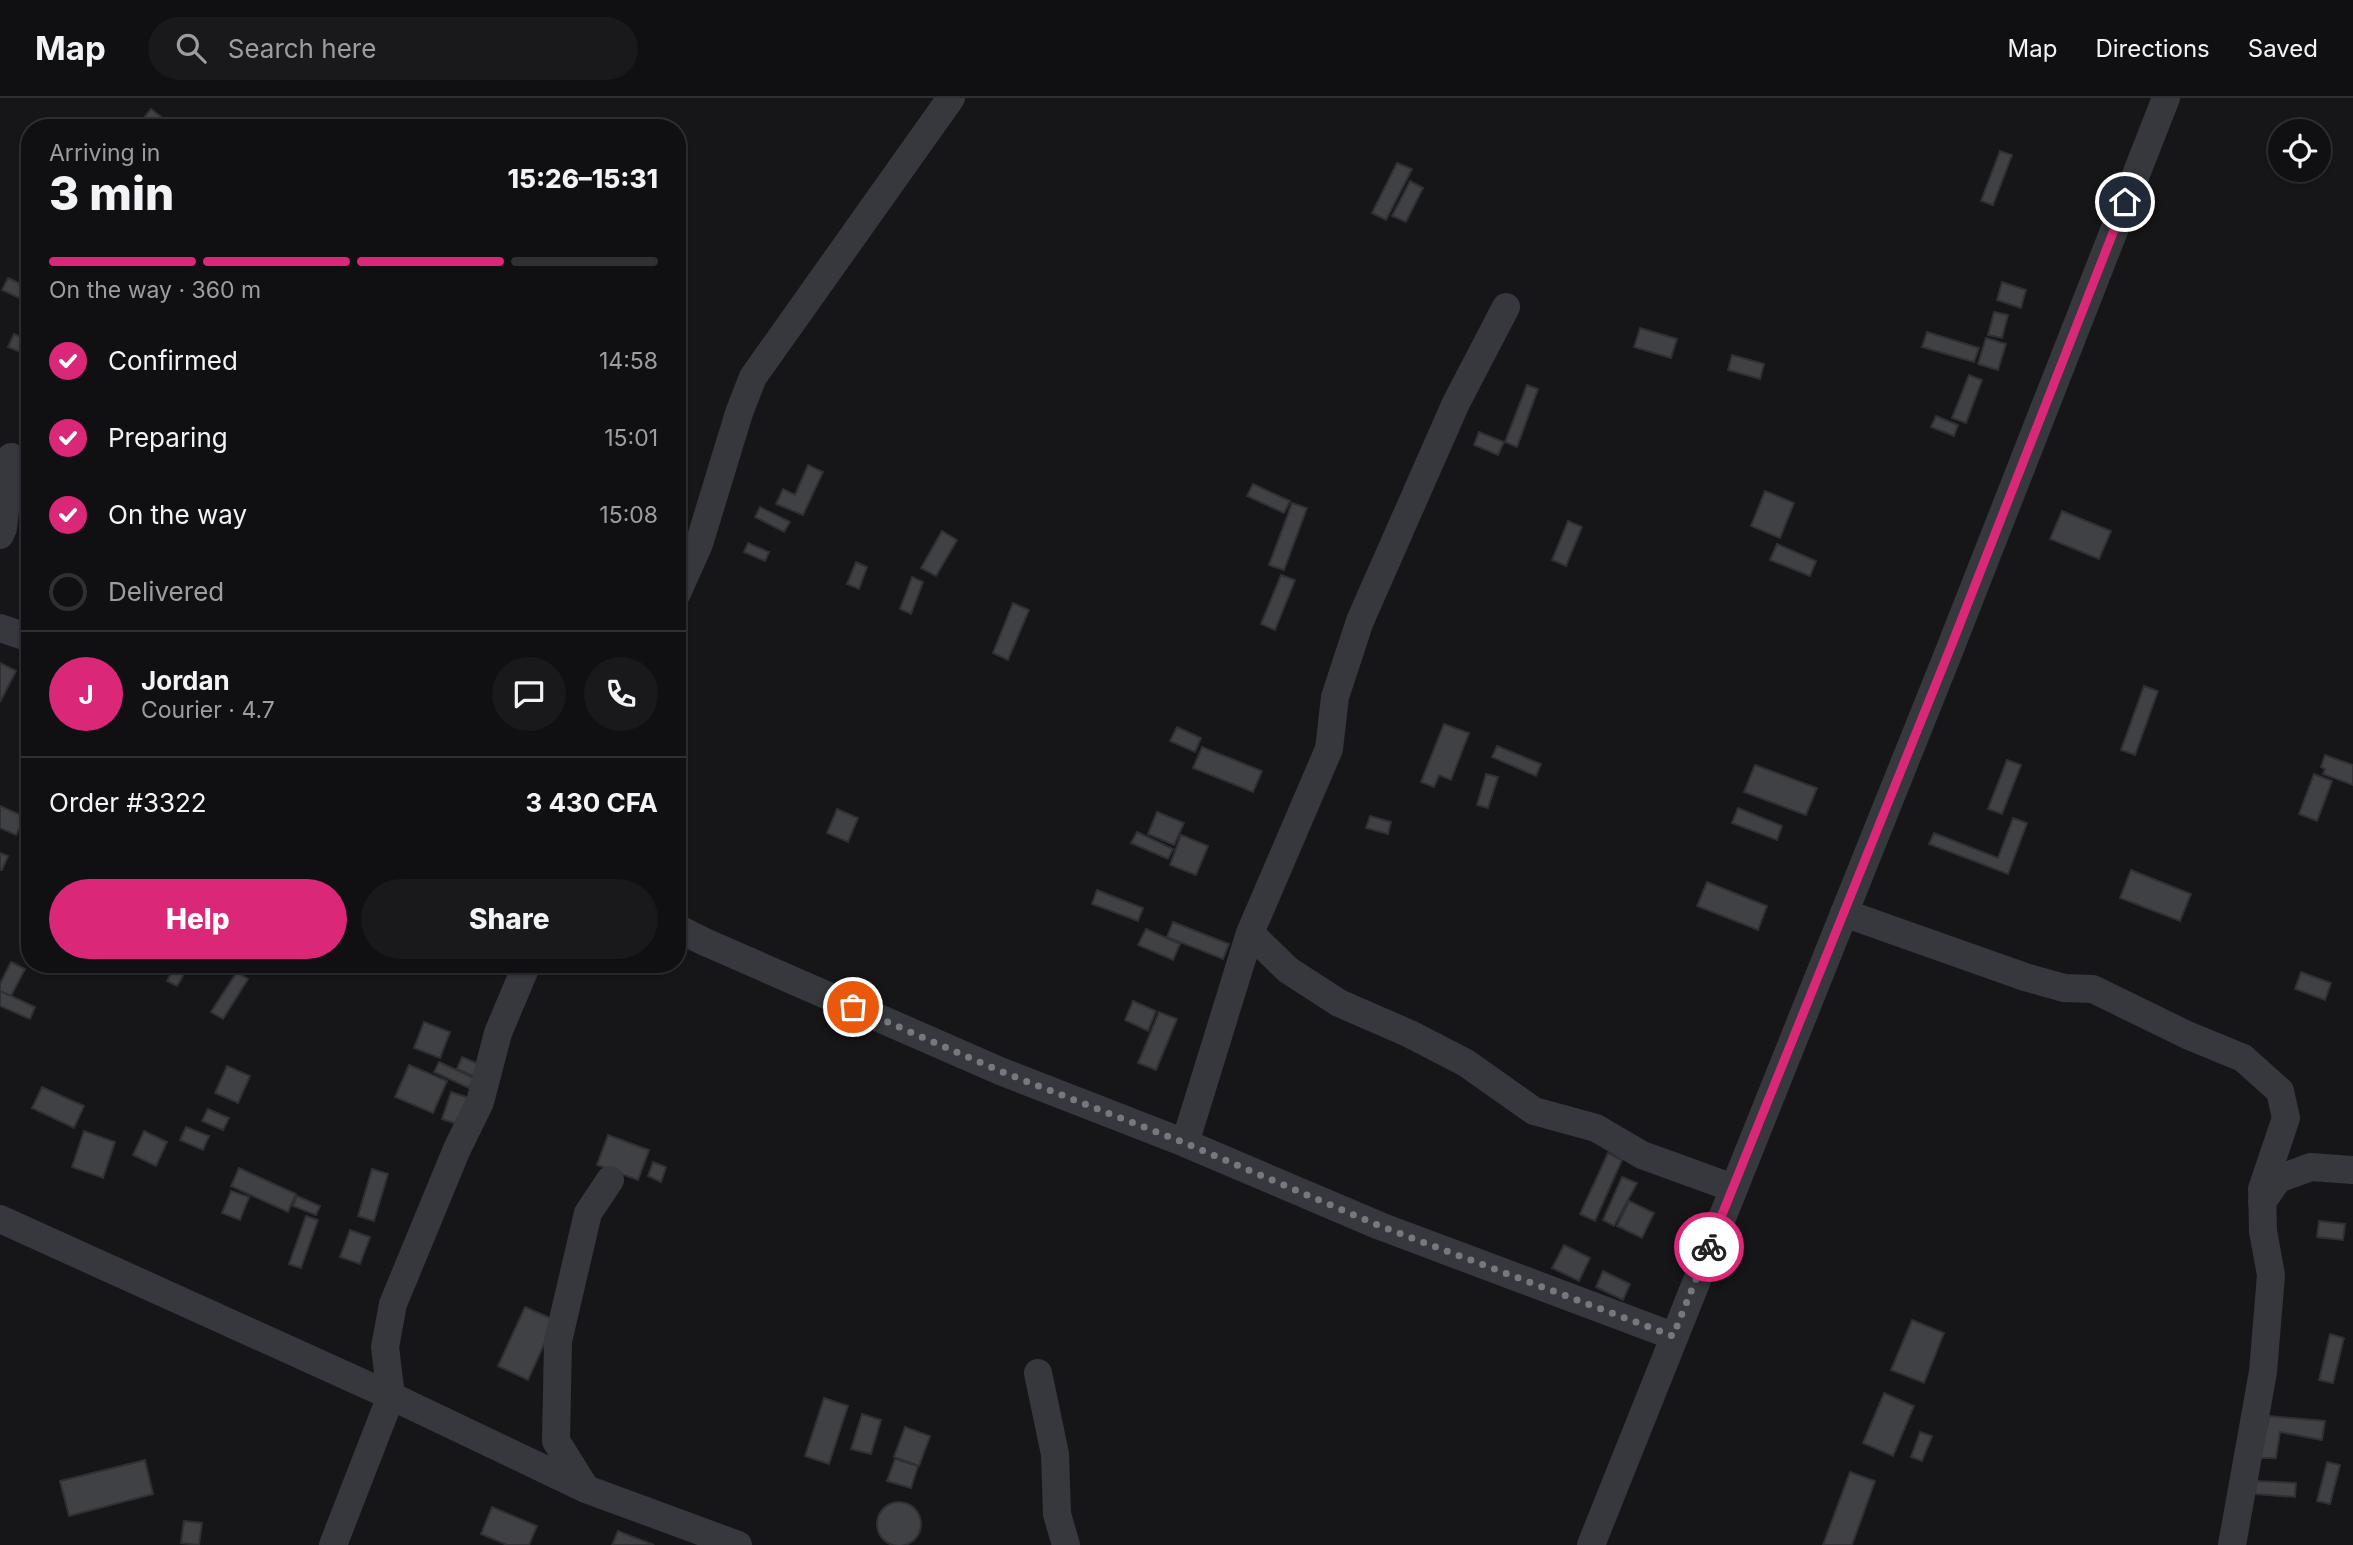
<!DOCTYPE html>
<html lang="en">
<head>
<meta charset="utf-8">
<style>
	body { margin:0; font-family:Inter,sans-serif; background:#19191b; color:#f1f3f6; height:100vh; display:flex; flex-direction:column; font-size:26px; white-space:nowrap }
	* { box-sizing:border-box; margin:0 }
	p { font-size:23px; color:#9c9d9f }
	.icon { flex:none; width:38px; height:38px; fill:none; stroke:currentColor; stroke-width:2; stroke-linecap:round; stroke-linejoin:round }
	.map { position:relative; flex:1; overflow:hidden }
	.details { position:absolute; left:21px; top:21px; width:665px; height:854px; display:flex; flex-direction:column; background:#101012; border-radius:28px; box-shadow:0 2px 5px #0004,0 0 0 2px #303032 }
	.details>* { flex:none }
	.fabs { position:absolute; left:2268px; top:21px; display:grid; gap:14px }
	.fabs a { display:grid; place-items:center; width:63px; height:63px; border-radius:50%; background:#101012; box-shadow:0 2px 5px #0004,0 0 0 2px #303032; font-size:35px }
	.pin { position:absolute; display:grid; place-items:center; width:60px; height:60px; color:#fff; margin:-30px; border:4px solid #fff; border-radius:50%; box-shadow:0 2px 7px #0007 }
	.courier { position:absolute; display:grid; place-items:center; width:70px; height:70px; margin:-35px; border:5px solid #db2777; border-radius:50%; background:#fff; color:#222; box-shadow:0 2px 9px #0007 }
	.summary em { font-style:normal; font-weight:800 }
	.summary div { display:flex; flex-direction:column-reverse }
	.summary { display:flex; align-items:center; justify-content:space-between; height:119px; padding:0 28px }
	h1 { font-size:46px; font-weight:800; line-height:52px }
	.bar { display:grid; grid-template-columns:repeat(4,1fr); gap:10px 7px; align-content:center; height:84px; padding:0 28px }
	.bar i { height:9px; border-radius:5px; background:#303032 }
	.bar .active { background:#db2777 }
	.bar p { grid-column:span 4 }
	.line { display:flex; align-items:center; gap:18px; padding:0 28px; border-top:2px solid #303032 }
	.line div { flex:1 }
	.round { display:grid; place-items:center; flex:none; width:74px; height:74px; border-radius:37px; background:#19191b }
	ol { padding:0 28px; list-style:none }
	li { display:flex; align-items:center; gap:21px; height:77px }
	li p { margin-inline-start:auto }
	li .icon { padding:7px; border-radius:50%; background:#db2777; color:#fff; stroke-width:4 }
	li:last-child { color:#9c9d9f }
	li i { width:38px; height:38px; border:4px solid #303032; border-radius:50% }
	.button { display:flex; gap:14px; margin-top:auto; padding:14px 28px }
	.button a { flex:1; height:80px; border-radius:42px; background:#db2777; color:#fff; font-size:28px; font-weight:800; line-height:80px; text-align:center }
	.button a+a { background:#19191b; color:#f1f3f6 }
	header { display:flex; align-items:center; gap:42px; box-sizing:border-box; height:98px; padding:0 35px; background:#101012; border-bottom:2px solid #303032 }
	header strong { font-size:33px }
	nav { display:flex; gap:38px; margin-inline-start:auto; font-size:24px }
	.search { width:490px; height:63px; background:#19191b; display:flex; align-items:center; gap:18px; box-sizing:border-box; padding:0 24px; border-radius:38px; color:#9c9d9f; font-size:26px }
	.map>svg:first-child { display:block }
</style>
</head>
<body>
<header>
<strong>Map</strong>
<div class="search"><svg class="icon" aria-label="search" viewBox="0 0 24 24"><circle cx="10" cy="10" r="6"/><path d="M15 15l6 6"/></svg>Search here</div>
<nav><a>Map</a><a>Directions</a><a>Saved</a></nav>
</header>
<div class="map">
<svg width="2353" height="1447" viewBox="0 0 2353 1447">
	<rect width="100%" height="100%" fill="#161618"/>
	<path fill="#404145" stroke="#303034" stroke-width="2" d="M151 11 168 24 163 30H136Z
		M2000 53 2012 57 1993 107 1981 103Z
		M1397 65 1412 71 1386 122 1372 115Z
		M1410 83 1423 90 1406 124 1392 118Z
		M8 180 30 190V205L2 192Z
		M2002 184 2026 192 2021 210 1997 202Z
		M1994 214 2008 217 2002 240 1988 237Z
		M1640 230 1677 241 1671 260 1634 249Z
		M1927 234 1979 250 1974 264 1922 249Z
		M14 236 30 243V258L8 249Z
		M1986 240 2006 246 1998 272 1978 266Z
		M1732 257 1764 266 1760 281 1728 272Z
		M1969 277 1982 282 1966 325 1952 320Z
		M1527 287 1538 291 1517 349 1505 344Z
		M1936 318 1958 327 1954 338 1931 329Z
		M1479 334 1504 344 1498 357 1474 347Z
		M808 367 823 374 803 417 776 406 783 391 795 397Z
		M1253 386 1290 403 1284 415 1247 398Z
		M1765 393 1794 405 1780 440 1751 428Z
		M1292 405 1307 410 1284 472 1269 467Z
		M760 409 790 424 784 434 755 419Z
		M2062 413 2111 433 2099 461 2050 441Z
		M1568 423 1582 429 1566 468 1552 462Z
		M942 433 957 442 936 478 921 470Z
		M748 445 769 454 765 463 744 454Z
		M1777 446 1816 463 1810 478 1770 462Z
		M856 464 867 469 859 491 847 486Z
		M1281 477 1295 482 1275 532 1261 526Z
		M912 479 923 484 911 516 900 511Z
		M1013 505 1029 512 1008 562 993 555Z
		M0 565 16 573 0 604Z
		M2144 588 2158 593 2135 657 2121 652Z
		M1444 626 1469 635 1451 682 1439 677 1434 689 1421 684Z
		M1177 629 1201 640 1195 654 1170 643Z
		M1497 648 1541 666 1536 678 1492 659Z
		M1202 649 1262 673 1253 694 1193 670Z
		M2325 657 2353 667V687L2323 676 2325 671 2321 669Z
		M2007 662 2021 667 2002 716 1988 711Z
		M1755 667 1817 690 1806 717 1744 694Z
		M1486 676 1498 679 1488 710 1477 707Z
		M2314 676 2332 683 2317 723 2299 716Z
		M0 708 25 719 16 737 0 730Z
		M1738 710 1782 728 1777 742 1732 725Z
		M837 711 858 720 848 744 827 735Z
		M1157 714 1184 725 1174 747 1148 736Z
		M1370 718 1391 724 1388 736 1366 730Z
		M2013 720 2027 725 2008 776 1929 746 1934 735 1998 760Z
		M1137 734 1173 751 1168 761 1131 745Z
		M1181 737 1208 748 1196 777 1170 767Z
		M0 755 8 758 2 772H0Z
		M2131 772 2191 796 2180 823 2120 800Z
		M1707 784 1767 808 1758 832 1697 808Z
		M1097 792 1143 810 1138 823 1092 806Z
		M1173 824 1229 846 1223 861 1167 839Z
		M1146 831 1180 846 1173 862 1138 847Z
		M11 864 25 871 11 898 0 893V886Z
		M174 869 185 874 177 888 167 883Z
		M237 874 248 881 223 921 211 914Z
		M2301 874 2331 885 2325 902 2295 891Z
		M0 893 35 909 30 921 0 908Z
		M1133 903 1156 913 1148 933 1125 922Z
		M1159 914 1177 921 1156 972 1138 965Z
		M424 924 450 934 440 960 414 950Z
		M462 959 481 967 476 979 457 971Z
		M439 964 474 980 469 990 434 974Z
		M409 967 447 983 433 1015 395 999Z
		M227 968 250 978 238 1005 215 995Z
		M42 989 84 1008 74 1030 32 1010Z
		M451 994 469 1000 460 1027 442 1021Z
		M208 1011 229 1020 223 1032 202 1023Z
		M186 1029 209 1038 203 1052 180 1042Z
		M84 1033 115 1044 103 1080 72 1069Z
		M144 1033 167 1044 156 1068 133 1057Z
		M608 1037 649 1052 638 1082 597 1067Z
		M1608 1055 1622 1062 1595 1123 1580 1116Z
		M653 1064 666 1069 661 1084 648 1078Z
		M239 1070 296 1096 288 1114 231 1088Z
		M372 1071 388 1076 374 1123 358 1118Z
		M1622 1079 1637 1085 1614 1128 1603 1122Z
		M231 1093 249 1099 240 1122 222 1115Z
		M297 1098 320 1108 316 1117 293 1108Z
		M1629 1103 1654 1115 1642 1140 1617 1128Z
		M306 1118 318 1122 301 1170 289 1166Z
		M2319 1123 2345 1126 2343 1142 2317 1139Z
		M350 1132 370 1139 360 1166 340 1159Z
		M1564 1147 1590 1160 1579 1183 1552 1170Z
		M1603 1173 1630 1186 1623 1202 1596 1189Z
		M525 1209 555 1222 528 1282 498 1268Z
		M1912 1222 1944 1235 1924 1285 1891 1272Z
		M2330 1236 2344 1240 2333 1285 2319 1282Z
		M1884 1295 1914 1308 1893 1358 1863 1345Z
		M824 1300 848 1308 829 1366 805 1358Z
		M862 1316 881 1322 871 1356 851 1351Z
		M2269 1318 2325 1323 2322 1342 2280 1334 2276 1360H2260Z
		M905 1329 930 1338 919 1368 894 1359Z
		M1920 1334 1932 1338 1922 1363 1911 1359Z
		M895 1361 918 1368 911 1390 887 1383Z
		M145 1362 153 1396 69 1418 60 1383Z
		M2327 1364 2340 1367 2330 1406 2317 1403Z
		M1850 1374 1875 1383 1852 1447H1823Z
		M2256 1383 2296 1385 2295 1399 2255 1396Z
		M877 1426a22 22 0 1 1 44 0a22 22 0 1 1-44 0Z
		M492 1409 537 1428 529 1447H507L481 1436Z
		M184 1423 202 1425 199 1447 181 1445Z
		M618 1433 654 1447H612Z"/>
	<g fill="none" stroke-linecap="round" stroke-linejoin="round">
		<path stroke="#37383d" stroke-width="28" d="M0 437 3 430 11 359
			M677 495 699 446 739 315 753 279 951 0
			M0 530 30 540
			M1844 815 2025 879 2064 890 2093 891 2187 937 2243 960 2280 993 2286 1020 2262 1091 2263 1133 2271 1177 2263 1274 2232 1447
			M677 830 705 844 1000 973 1185 1045 1380 1128 1673 1238
			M1250 835 1288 872 1339 905 1410 936 1466 965 1534 1013 1596 1030 1642 1057 1733 1090
			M1185 1045 1250 835 1329 651 1335 599 1360 523 1456 305 1506 209
			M2262 1104 2278 1081 2311 1069 2353 1072
			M0 1121 391 1298 586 1391 738 1447
			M1038 1275 1055 1356 1057 1416 1066 1447
			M586 1391 556 1343 558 1243 588 1115 610 1082
			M333 1447 391 1298 385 1249 393 1206 457 1051 480 1004 498 935 527 866
			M1591 1447 1950 551 2166 0"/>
	</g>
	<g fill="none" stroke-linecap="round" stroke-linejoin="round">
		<path stroke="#757880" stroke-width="7" stroke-dasharray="0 12.6" d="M853 909 1000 973 1185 1045 1380 1128 1673 1238 1709 1149"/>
		<path stroke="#db2777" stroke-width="9" d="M1709 1149 1950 551 2125 104"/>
	</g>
</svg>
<div class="fabs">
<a><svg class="icon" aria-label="locate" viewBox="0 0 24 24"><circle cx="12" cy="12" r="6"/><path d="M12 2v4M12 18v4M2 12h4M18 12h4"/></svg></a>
</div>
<div class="pin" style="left:853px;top:909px;background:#ea580c"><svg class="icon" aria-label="bag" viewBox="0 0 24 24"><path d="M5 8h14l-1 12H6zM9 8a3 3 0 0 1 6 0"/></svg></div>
<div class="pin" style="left:2125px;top:104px;background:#1f2937"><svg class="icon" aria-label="home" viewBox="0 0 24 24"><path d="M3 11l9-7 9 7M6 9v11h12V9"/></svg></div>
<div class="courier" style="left:1709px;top:1149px"><svg class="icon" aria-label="bike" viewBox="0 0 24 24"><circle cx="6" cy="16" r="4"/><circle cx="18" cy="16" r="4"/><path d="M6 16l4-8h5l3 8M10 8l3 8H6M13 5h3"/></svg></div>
<section class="details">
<div class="summary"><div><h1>3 min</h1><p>Arriving in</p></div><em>15:26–15:31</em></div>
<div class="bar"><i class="active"></i><i class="active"></i><i class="active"></i><i></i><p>On the way · 360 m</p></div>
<ol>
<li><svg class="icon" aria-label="check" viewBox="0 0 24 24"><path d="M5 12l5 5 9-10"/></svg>Confirmed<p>14:58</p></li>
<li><svg class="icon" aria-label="check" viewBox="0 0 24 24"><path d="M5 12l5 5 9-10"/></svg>Preparing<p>15:01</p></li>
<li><svg class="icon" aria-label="check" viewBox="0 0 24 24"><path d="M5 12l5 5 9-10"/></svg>On the way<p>15:08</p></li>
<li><i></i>Delivered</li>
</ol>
<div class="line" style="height:126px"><b class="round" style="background:#db2777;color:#fff">J</b><div><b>Jordan</b><p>Courier · 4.7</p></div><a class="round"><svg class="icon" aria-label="chat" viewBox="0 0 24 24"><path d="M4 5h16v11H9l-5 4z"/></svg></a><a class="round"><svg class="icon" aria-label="phone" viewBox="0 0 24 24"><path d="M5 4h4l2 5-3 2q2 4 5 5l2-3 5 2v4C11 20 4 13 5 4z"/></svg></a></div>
<div class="line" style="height:91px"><div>Order #3322</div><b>3 430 CFA</b></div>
<div class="button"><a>Help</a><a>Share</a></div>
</section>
</div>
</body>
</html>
